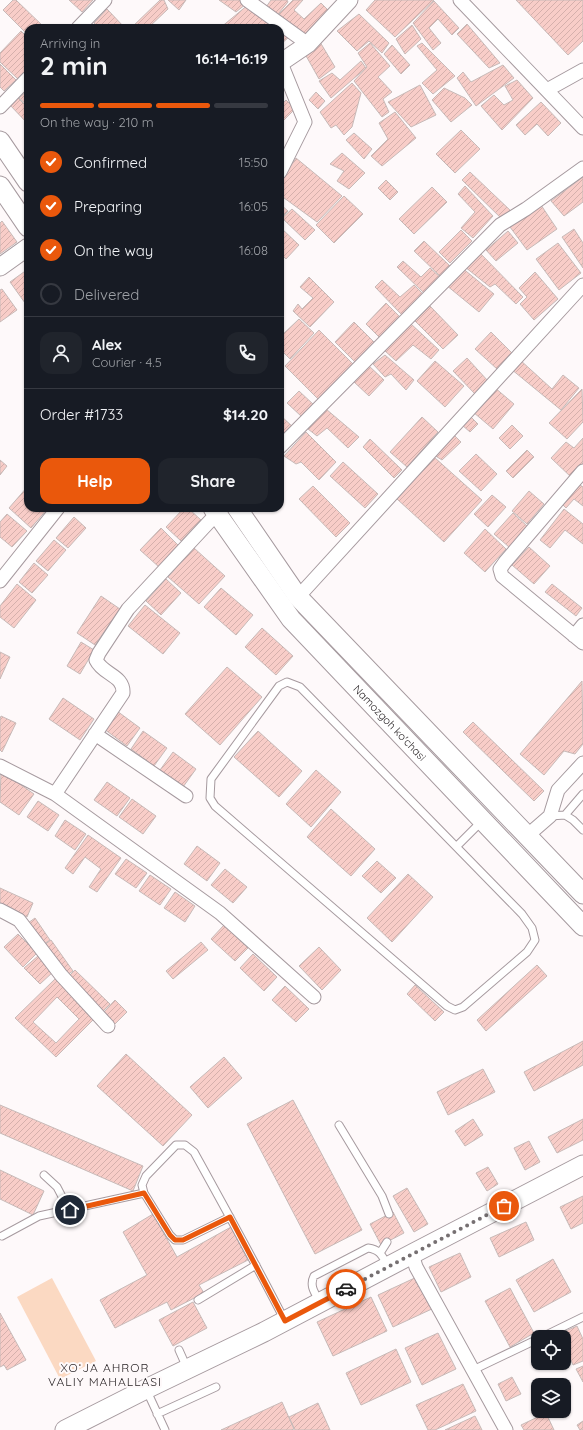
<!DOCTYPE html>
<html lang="en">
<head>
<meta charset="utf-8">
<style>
	body { margin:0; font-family:Quicksand,sans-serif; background:#20242c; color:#f1f3f6; height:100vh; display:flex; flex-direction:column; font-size:15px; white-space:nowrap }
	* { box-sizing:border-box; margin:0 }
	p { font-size:13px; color:#9ea1a6 }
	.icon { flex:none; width:22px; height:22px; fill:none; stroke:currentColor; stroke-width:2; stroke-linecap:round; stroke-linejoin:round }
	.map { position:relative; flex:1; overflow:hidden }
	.drawer { position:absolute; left:24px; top:24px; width:260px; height:488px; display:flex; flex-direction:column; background:#171b24; border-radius:12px; box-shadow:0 1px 3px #0004 }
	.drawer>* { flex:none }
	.buttons { position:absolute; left:531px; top:1330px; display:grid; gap:8px }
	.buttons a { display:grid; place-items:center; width:40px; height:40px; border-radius:8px; background:#171b24; box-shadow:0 1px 3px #0004; font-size:20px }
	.pin { position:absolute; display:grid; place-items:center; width:34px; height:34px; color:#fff; margin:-17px; border:2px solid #fff; border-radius:50%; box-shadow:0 1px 4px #0007 }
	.courier { position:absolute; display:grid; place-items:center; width:40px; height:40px; margin:-20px; border:3px solid #ea580c; border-radius:50%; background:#fff; color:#222; box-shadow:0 1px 5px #0007 }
	.headline em { font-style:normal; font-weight:700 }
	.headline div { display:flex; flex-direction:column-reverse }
	.headline { display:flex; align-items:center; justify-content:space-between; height:68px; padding:0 16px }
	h1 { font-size:26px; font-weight:700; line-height:30px }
	.bar { display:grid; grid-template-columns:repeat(4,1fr); gap:6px 4px; align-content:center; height:48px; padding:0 16px }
	.bar i { height:5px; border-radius:3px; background:#363941 }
	.bar .on { background:#ea580c }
	.bar p { grid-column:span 4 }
	.line { display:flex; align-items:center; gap:10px; padding:0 16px; border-top:1px solid #363941 }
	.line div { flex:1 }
	.round { display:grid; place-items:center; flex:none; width:42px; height:42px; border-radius:12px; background:#20242c }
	ol { padding:0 16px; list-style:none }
	li { display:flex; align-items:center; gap:12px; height:44px }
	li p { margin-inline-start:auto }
	li .icon { padding:4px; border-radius:50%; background:#ea580c; color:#fff; stroke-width:4 }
	li:last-child { color:#9ea1a6 }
	li i { width:22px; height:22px; border:2px solid #363941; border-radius:50% }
	.action { display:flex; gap:8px; margin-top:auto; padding:8px 16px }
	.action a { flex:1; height:46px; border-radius:12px; background:#ea580c; color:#fff; font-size:16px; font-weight:700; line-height:46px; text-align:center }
	.action a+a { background:#20242c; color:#f1f3f6 }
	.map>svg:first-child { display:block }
</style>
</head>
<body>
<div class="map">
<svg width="583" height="1430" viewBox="0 0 583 1430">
	<defs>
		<pattern id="building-hatch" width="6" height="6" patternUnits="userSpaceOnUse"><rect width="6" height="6" fill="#f8cdc8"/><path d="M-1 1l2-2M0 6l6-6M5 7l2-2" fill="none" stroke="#d5b0ac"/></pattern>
	</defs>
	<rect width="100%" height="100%" fill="#fef9fa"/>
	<path fill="#fbd9c2" d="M52 1278 96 1361 60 1379 17 1297Z"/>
	<path fill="url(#building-hatch)" stroke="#c7bab8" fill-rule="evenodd" d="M13 0H16L45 28H28V35L3 10Z
		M69 0H93L82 12Z
		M160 0H164L168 9 148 28H131Z
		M168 0H186L179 10Z
		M219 0H240L246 4 236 12Z
		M271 0H287L288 2 275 18 264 10Z
		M293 0H303L294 10 304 19 321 3 331 13 305 38 279 14Z
		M375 0H434L395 37 366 10Z
		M516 0H583V41L568 55Z
		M434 1 459 28 452 35 438 19 429 28 441 43 433 50 413 23Z
		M249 4 280 28H220Z
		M107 9 125 28H99L94 23Z
		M359 14 389 43 382 53 369 41 357 51 337 31Z
		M467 24 500 63 489 68 457 34Z
		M412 25 421 39 405 54 396 39Z
		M280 28 290 36 280 45Z
		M21 31 28 38V70L19 80 0 62V53Z
		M320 42 335 67 319 79 305 54Z
		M370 43 390 66 378 77 392 92 383 99 389 112 382 117 354 81 367 67 358 53Z
		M422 43 455 76 433 94 422 83 437 70 417 46Z
		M392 45 410 65 401 74 384 54Z
		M361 61 366 68 331 98 319 81 332 73 340 80Z
		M0 64 16 80 4 91 0 87Z
		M503 65 514 78 476 106 457 78 463 72 471 82Z
		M517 80 533 98 502 130 481 106 494 95 504 105 513 100 505 86Z
		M352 83 361 93 352 127 344 135 336 125 331 128 320 112Z
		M420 85 436 115 411 127 388 102Z
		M444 88 465 98 472 105 451 122 432 100Z
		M28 90V106L19 98Z
		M316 92 325 101 318 109 309 100Z
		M16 96 28 108V124L9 104Z
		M286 100 295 109 280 124V106Z
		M541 102 561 123 548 136 537 124 525 135 516 125Z
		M395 112 416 138 382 166 371 156 388 139 379 123Z
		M461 130 480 149 455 173 436 154Z
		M354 133 372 149 364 159 346 140Z
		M342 153 365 173 349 189 337 181 344 171 330 164Z
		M296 158 342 196 317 222 280 195V182Z
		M470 172 512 212 504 221 462 180Z
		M583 177V202L564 216 551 201Z
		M386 180 398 192 390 200 378 188Z
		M465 186 493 216 473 238 461 228 475 212 458 194Z
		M432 187 447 202 414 234 399 219Z
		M344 196 363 214 334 243 316 225Z
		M280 204 288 211 284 215 280 211Z
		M541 205 557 229 527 250 510 227Z
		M292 209 315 230 305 240 282 218Z
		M2 221 17 242 0 254V223Z
		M280 227 299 245 286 259 280 253Z
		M574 229 583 243V268L562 237Z
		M461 230 472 241 450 263 439 252Z
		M508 231 518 243 496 261 486 250Z
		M424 241 450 266 440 276 414 251Z
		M558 243 581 273 559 290 536 259Z
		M479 252 523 297 516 304 495 284 490 287 465 267Z
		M403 261 421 277 430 268 440 277 425 294 397 267Z
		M461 267 494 294 479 312 446 285Z
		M28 269V300L25 303 10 282Z
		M535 272 558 299 534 320 520 304 527 297 519 288Z
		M309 277 334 302 310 327 293 311 298 304 302 309 313 298 300 287Z
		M382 280 400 297 414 285 424 295 402 315 375 287Z
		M2 289 17 310 0 322V290Z
		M386 303 400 317 380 338 366 324Z
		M430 306 458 335 443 349 415 321Z
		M299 319 314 333 290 359 280 349V337Z
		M354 322 375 343 356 363 335 342Z
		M410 323 439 350 431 359 413 345 396 361 384 350Z
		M319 330 354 365 319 400 285 366Z
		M491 332 512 353 497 369 475 349Z
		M385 355 414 380 406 390 391 374 385 377 373 364Z
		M467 358 488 381 475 394 453 371Z
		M519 359 552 389 563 375 579 388 561 410 511 369Z
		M435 361 464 386 445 407 417 381Z
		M368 365 384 380 369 396 353 381Z
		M494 387 514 404 493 429 473 412Z
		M582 389 583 422 567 439 549 423Z
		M299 391 314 405 302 417 287 403Z
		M326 409 359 437 348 448 327 428 317 436 308 429Z
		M280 415 294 428 280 443Z
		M470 416 478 424 470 432 462 425Z
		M422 417 438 432 407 467 390 452Z
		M512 425 523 436 510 449 499 438Z
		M306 432 336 462 319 480 301 462 296 464 284 456Z
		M452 433 461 442 442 460 434 455Z
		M583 438V465L572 478 551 458 566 442 574 448Z
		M370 439 402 470 394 478 363 447Z
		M527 450 534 457 513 478 506 471Z
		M476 454 497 474 481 491 459 471Z
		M434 457 482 500 444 542 397 499Z
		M0 460 7 466 0 475Z
		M343 462 378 494 365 508 330 476Z
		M580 485 583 487V506L574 499 566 508 562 504Z
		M28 486V508H48L31 528 9 508Z
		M313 486 350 523 336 537 299 499Z
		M529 491 544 504 527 524 512 511Z
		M492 495 506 507 488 527 474 514Z
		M184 508H188L201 520 181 541 166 527Z
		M564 509 583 524V544L565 530 550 548 540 540Z
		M513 513 528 527 509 547 494 534Z
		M7 514 27 531 12 547 0 537V522Z
		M74 517 86 528 68 548 56 538Z
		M161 528 179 546 159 567 140 550Z
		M485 529 506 549 485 572 464 553Z
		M54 540 66 550 48 571 36 561Z
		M529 547 550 566 534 584 512 565Z
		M194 548 225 576 199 604 168 577Z
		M34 563 48 575 32 593 19 582Z
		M166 579 181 593 161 615 146 601Z
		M17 584 36 600 14 628 0 617V606Z
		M552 584 582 608 576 616 545 592Z
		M221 588 253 615 236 635 204 607Z
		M101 596 120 609 95 645 77 633Z
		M145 605 180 633 163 654 128 626Z
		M262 628 293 656 276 675 245 647Z
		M81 642 94 650 80 674 67 666Z
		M0 652 10 657 0 679Z
		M227 667 262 697 220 745 185 714Z
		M582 681 583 744 575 754 564 751 544 775 520 754Z
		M63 698 94 719 80 740 49 719Z
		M117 711 140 728 127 746 104 729Z
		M1 716 16 723 2 752 0 750V719Z
		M473 722 544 791 534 801 463 732Z
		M143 731 167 748 154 766 131 749Z
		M258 731 302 771 279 797 234 757Z
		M173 752 196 769 183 787 160 770Z
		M316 770 341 792 311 827 286 804Z
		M1 771 34 794 19 815 0 802Z
		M107 782 130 798 117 816 94 800Z
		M132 799 156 816 143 834 119 817Z
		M38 801 59 815 48 831 27 817Z
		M331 809 375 849 351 876 307 837Z
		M65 820 86 834 75 850 55 836Z
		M88 835 121 858 97 892 89 887 101 869 85 857 73 874 65 868Z
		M197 846 220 863 207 881 184 864Z
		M126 859 147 873 136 888 115 874Z
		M377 861 396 878 381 893 362 876Z
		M225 869 247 887 233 903 211 885Z
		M408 874 433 897 392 942 367 918Z
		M150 875 171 889 160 905 139 891Z
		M0 888 33 903 27 917 0 904Z
		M175 892 195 906 185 922 164 908Z
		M35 918 50 940 44 944 28 923Z
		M224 925 248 948 235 961 211 939Z
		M18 934 37 953 23 967 4 947Z
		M51 940 73 971 67 975 44 945Z
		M201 942 208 950 173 979 166 971Z
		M319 947 341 970 322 990 299 966Z
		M253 954 277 977 264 991 240 968Z
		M38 956 53 972 40 984 24 968Z
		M537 965 547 976 486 1031 477 1020Z
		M75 970 110 1004 101 1013 66 979Z
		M56 978 95 1018 56 1057 15 1018ZM57 997 79 1019 56 1043 33 1022Z
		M415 985 444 1012 435 1021 407 994Z
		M285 986 309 1009 296 1022 272 1000Z
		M115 1000 127 1012 113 1026 101 1015Z
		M583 1041V1065L534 1091 524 1072Z
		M126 1054 192 1115 163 1146 97 1086Z
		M224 1057 242 1078 208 1108 190 1087Z
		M483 1069 495 1092 448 1115 437 1092Z
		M293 1100 362 1230 315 1254 247 1124Z
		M0 1105 143 1166 133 1191 0 1133Z
		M473 1119 483 1135 465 1146 455 1131Z
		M583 1119V1140L557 1153 548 1137Z
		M529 1141 540 1162 525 1170 514 1148Z
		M488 1167 498 1184 487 1191 476 1173Z
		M0 1170 44 1191 33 1215 0 1199Z
		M407 1188 428 1224 414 1232 393 1196Z
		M583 1196V1223L571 1229 560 1207Z
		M393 1212 404 1233 381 1245 370 1224Z
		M153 1214 177 1257 231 1227 248 1260 199 1285 204 1293 171 1310 167 1302 115 1328 100 1300 147 1275 123 1232Z
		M526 1222 534 1240 499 1257 490 1238Z
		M460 1253 471 1277 441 1292 429 1267Z
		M553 1259 571 1292 534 1312 516 1280Z
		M419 1276 434 1308 393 1327 378 1295Z
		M510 1288 534 1333 510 1347 485 1301Z
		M371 1297 387 1331 333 1356 317 1322Z
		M193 1302 207 1328 173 1346 159 1320Z
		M0 1313 26 1360 7 1370 4 1365 0 1367Z
		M577 1326 583 1339V1361L573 1365 564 1345V1337H560L559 1334Z
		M438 1333 456 1369 422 1385 405 1348Z
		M396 1349 411 1382 361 1405 346 1373Z
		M583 1366V1382L576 1369Z
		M512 1377 521 1394 506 1401 498 1384Z
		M463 1384 476 1411 435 1430H428L416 1405Z
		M282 1402 294 1429 291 1430H221Z
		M318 1403 330 1430H295L289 1417Z
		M546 1413 554 1430H524L521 1425Z
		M475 1416 482 1430H445Z
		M583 1421V1430H580L577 1425Z"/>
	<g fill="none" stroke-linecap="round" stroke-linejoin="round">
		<g stroke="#a69a9f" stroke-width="9">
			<path id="service" d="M287 682 300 687 522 914 532 928 535 940 527 952 463 1007 455 1010 447 1006 215 806 210 798 211 779 279 686Z
				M565 815 573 820 583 830
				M550 816 565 815 583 794
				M457 846 482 821
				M339 1125 382 1196 389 1214
				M44 1175 57 1187 69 1210
				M230 1217 183 1240H175L170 1235 144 1193 142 1185 146 1176 176 1145H185L194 1152C225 1208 256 1264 285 1321
				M2 1236 39 1216 144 1193
				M380 1253 387 1242
				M198 1300 256 1265
				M320 1302C315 1293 309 1286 314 1276L368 1248C381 1250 382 1256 388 1266
				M542 1337 583 1317
				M179 1350 187 1368
				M473 1370 538 1339
				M146 1389 165 1430
				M157 1414 216 1387"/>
		</g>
		<g stroke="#a69a9f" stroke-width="15">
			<path id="minor" d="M247 0 308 44
				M460 0 583 128
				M78 28 105 0
				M547 90 583 70
				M0 107 28 78
				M280 172 305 122 281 63
				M280 447 500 225 526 209 583 168
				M583 471 505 562 500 569 502 576 583 643
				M222 508 128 609 99 653 96 660C103 675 124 675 123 693L55 794 220 913 314 997
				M0 581 58 508
				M298 597 583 285
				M574 636 583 625
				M95 734 186 796
				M0 766 55 794
				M527 836 550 816 558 790 583 763
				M0 910 19 920 61 975 108 1026
				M412 1254 416 1267 506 1430"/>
		</g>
		<g stroke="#a69a9f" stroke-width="19">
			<path id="tertiary" d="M280 63 308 44 349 0
				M0 267 28 247"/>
		</g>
		<g stroke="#a69a9f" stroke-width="21">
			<g id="secondary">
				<path d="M0 141 28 182"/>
				<path d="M0 186 28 227"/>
				<path id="s1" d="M213 508 291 619 583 926"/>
				<path d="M237 508 298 597 583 894"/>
				<path d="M65 1430 146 1389 264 1332 412 1254 583 1165"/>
			</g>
		</g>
		<use href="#service" stroke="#fff" stroke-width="7"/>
		<use href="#minor" stroke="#fff" stroke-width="13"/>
		<use href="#tertiary" stroke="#fff" stroke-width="17"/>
		<use href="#secondary" stroke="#fff" stroke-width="19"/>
	</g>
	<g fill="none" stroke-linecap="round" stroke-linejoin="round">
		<path stroke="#767072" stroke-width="4" stroke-dasharray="0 7.2" d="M346 1289 504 1206"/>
		<path stroke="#ea580c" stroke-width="5" d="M70 1210 144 1193 170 1235 175 1240H183L230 1217 285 1321 346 1289"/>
	</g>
	<g text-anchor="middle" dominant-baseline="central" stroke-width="4" stroke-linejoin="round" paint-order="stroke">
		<g font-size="11" fill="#2c2729" stroke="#fef9fa">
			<text stroke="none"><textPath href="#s1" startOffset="279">Namozgoh ko'chasi</textPath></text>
		</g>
		<g font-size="12" letter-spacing="1" fill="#2c2729" stroke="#fef9fa">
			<text x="105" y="1367">XO‘JA AHROR<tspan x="105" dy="14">VALIY MAHALLASI</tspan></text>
		</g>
	</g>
</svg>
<div class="buttons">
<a><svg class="icon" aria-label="locate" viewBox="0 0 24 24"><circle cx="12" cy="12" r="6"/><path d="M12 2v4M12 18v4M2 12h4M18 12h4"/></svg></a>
<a><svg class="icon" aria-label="layers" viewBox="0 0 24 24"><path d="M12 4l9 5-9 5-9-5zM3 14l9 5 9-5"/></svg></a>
</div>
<div class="pin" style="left:504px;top:1206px;background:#ea580c"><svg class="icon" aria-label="bag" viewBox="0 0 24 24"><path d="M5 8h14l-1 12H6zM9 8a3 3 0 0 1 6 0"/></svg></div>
<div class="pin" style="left:70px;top:1210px;background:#1f2937"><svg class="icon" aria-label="home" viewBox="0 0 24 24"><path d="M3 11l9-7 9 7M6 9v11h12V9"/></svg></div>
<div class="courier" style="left:346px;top:1289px"><svg class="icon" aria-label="car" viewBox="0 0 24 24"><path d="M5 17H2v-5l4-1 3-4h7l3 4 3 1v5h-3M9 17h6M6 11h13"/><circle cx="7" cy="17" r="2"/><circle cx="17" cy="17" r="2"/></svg></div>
<section class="drawer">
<div class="headline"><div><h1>2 min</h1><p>Arriving in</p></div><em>16:14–16:19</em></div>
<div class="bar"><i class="on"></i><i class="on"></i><i class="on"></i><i></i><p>On the way · 210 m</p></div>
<ol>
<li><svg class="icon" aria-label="check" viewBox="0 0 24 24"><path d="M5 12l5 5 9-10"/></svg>Confirmed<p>15:50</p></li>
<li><svg class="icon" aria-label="check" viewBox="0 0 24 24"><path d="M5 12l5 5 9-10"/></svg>Preparing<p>16:05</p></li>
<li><svg class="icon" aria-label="check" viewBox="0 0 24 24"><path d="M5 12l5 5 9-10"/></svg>On the way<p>16:08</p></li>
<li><i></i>Delivered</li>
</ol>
<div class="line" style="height:72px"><a class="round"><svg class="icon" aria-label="person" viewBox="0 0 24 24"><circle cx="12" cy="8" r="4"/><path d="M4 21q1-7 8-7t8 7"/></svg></a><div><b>Alex</b><p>Courier · 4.5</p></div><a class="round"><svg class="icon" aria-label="phone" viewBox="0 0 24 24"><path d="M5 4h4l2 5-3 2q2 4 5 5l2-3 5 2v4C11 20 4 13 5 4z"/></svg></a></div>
<div class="line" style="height:52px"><div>Order #1733</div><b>$14.20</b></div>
<div class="action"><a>Help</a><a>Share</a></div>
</section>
</div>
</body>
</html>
